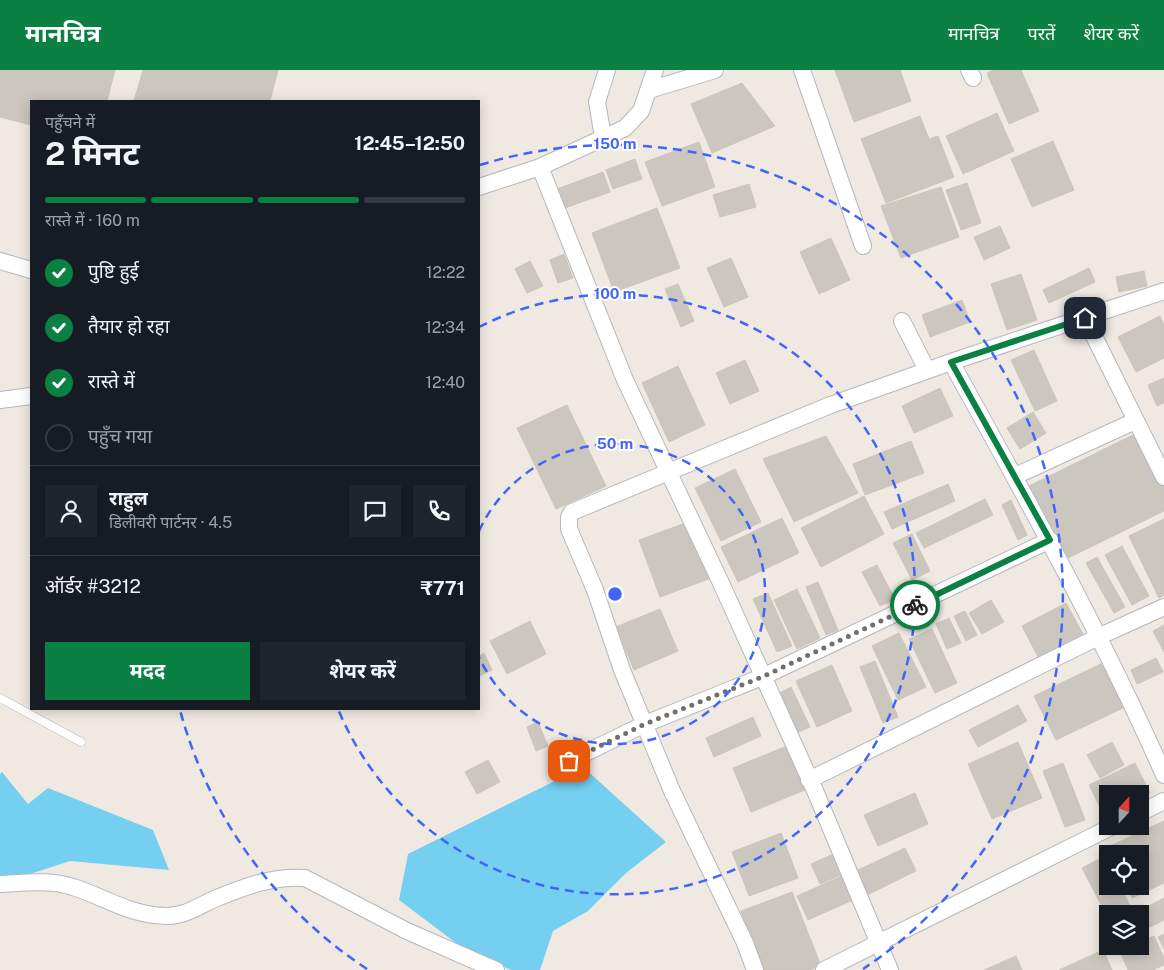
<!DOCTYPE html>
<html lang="hi">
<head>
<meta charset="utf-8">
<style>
	body { margin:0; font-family:"Public Sans","Noto Sans Devanagari",sans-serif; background:#20242c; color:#f1f3f6; height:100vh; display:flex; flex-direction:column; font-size:19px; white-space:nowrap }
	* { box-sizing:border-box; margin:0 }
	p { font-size:16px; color:#9ea1a6 }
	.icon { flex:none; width:28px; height:28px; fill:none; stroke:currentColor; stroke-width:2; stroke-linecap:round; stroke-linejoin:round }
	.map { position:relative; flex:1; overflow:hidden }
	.drawer { position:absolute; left:30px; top:30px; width:450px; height:610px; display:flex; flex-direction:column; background:#171b24; border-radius:0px; box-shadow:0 2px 12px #0003 }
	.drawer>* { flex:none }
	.needle { width:32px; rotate:21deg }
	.fabs { position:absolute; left:1099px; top:715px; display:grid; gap:10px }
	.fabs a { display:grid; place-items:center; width:50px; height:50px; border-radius:0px; background:#171b24; box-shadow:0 2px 12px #0003; font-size:25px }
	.pin { position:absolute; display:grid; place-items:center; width:42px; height:42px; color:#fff; margin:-21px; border-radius:10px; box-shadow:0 2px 8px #0006 }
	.courier { position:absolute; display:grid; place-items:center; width:50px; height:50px; margin:-25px; border:4px solid #0b8043; border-radius:50%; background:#fff; color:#222; box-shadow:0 1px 6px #0007 }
	.headline em { font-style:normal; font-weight:700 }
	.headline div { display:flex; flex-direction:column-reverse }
	.headline { display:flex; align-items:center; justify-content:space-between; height:85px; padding:0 15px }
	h1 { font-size:32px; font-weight:700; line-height:38px }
	.bar { display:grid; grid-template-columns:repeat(4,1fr); gap:8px 5px; align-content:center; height:60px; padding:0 15px }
	.bar i { height:6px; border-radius:4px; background:#363941 }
	.bar .selected { background:#0b8043 }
	.bar p { grid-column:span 4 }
	.line { display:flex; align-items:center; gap:12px; padding:0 15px; border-top:1px solid #363941 }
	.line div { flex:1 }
	.round { display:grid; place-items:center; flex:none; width:52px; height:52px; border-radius:0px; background:#20242c }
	ol { padding:0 15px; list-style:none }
	li { display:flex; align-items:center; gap:15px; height:55px }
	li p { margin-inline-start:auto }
	li .icon { padding:5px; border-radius:50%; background:#0b8043; color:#fff; stroke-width:4 }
	li:last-child { color:#9ea1a6 }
	li i { width:28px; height:28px; border:2px solid #363941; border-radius:50% }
	.action { display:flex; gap:10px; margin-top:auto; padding:10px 15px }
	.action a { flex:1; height:58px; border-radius:0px; background:#0b8043; color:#fff; font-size:20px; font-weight:700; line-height:58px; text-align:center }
	.action a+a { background:#20242c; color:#f1f3f6 }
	header { display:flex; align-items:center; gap:30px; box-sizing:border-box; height:70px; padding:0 25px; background:#0b8043; color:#fff }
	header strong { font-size:24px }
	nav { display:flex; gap:28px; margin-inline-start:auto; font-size:18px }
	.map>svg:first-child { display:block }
</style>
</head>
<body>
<header>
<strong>मानचित्र</strong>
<nav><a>मानचित्र</a><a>परतें</a><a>शेयर करें</a></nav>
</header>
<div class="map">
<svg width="1164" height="900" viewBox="0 0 1164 900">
	<rect width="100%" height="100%" fill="#efe9e1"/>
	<path fill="#75cff0" d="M583 697 666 772 626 803 588 841 553 861 540 900H511L464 879 399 830 408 784Z
		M2 702 28 734 48 718 153 760 169 800 70 791 21 807H0V704Z"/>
	<path fill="#cbc7bf" stroke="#cbc5ba" d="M0 0H115L107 31H31V55L0 47Z
		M143 0H278L270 31H134Z
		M835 0H900L911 31 854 52Z
		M993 0H1021L1039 41 1009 54 987 3Z
		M742 13 775 56 712 83 691 34Z
		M997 43 1014 81 963 104 946 66Z
		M920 46 929 69 938 66 954 107 886 133 861 69Z
		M1053 71 1074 120 1032 137 1011 89Z
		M699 72 715 117 662 136 645 92Z
		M635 89 642 109 613 119 606 100Z
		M603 102 610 122 565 138 557 119Z
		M967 113 981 153 961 160 946 120Z
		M749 114 756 137 720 147 713 125Z
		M941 117 959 167 901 188 881 136Z
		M657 138 680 198 614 222 592 163Z
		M1000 156 1010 178 984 190 974 167Z
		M831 168 850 210 819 224 800 182Z
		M564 184 573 208 558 213 550 190Z
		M731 188 748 227 724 237 707 198Z
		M530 191 543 216 527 223 515 199Z
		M1089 198 1095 212 1049 233 1043 220Z
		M1144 201 1147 216 1119 222 1116 207Z
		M1021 204 1037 250 1007 260 991 214Z
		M678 214 694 251 681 257 665 219Z
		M962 230 970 252 930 267 922 245Z
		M1160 246 1164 255V288L1136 302 1118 267Z
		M1034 280 1057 331 1035 341 1011 290Z
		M745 290 759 321 730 334 716 303Z
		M678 296 705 355 669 372 642 313Z
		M1164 308V333L1157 336 1148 315Z
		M940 318 953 346 914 363 902 336Z
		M567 335 606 416 556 439 517 358Z
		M1033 342 1046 363 1020 379 1007 358Z
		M1139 362 1164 414V441L1064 490 1027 417Z
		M826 366 858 423 794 452 763 389Z
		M911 371 924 403 865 425 853 394Z
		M735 399 761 452 721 471 695 418Z
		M948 414 955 431 892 459 884 442Z
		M864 426 884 464 821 497 801 458Z
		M985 429 993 445 924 478 916 463Z
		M1011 430 1027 465 1018 470 1002 435Z
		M782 448 799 483 738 512 721 477Z
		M1164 449V525L1159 528 1129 466Z
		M691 451 711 508 660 527 639 470Z
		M912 464 930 501 912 510 893 473Z
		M1122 476 1149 526 1132 535 1105 485Z
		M1097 487 1125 537 1114 543 1086 493Z
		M877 495 895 529 880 536 862 502Z
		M818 512 838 560 826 565 806 517Z
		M797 519 820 568 797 579 774 530Z
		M768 523 792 576 777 582 753 529Z
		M991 530 1004 552 982 564 969 543Z
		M1066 533 1083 564 1038 587 1022 556Z
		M660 539 678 581 634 600 616 557Z
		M965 541 977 565 966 571 954 546Z
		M949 548 961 573 947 579 936 554Z
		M530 551 546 584 507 604 490 571Z
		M1164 555V582L1153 561Z
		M932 559 957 613 935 623 909 569Z
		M899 563 926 617 898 630 872 576Z
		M484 583 492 600 479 606V586Z
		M1156 588 1163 602 1137 614 1131 600Z
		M875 591 898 647 883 653 860 597Z
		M1105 592 1127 636 1056 670 1034 626Z
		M832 595 852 641 817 657 796 611Z
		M791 617 810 657 794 664 776 625Z
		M1018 635 1027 651 978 677 969 660Z
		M753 647 761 666 714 687 706 668Z
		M538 652 548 676 536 681 527 657Z
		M1018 672 1042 728 992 749 968 694Z
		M1112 672 1124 695 1100 708 1087 685Z
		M787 676 805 720 751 742 733 698Z
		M488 690 500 712 477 724 465 702Z
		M1063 693 1085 750 1065 757 1043 701Z
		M1135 693 1150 723 1140 728V724H1108V744L1104 745 1089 715Z
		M915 723 928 754 878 776 864 745Z
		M1164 751V813L1132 828 1127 816H1140V784H1112L1108 777Z
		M781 763 798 808 749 826 732 782Z
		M905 778 916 801 867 825 856 801Z
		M836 783 845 803 820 814 811 794Z
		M1105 786 1108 792V816H1120L1134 844H1108V848L1082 798Z
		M844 805 855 829 808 850 797 826Z
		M792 822 821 896 810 900H764L741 841Z
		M1164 828V850L1150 857 1141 840Z
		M1164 864V879L1158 867Z
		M1154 866 1164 888V895L1153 900H1128L1120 882 1132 876H1140V872Z
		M1103 880 1112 900H1059Z
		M1016 886 1022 900H984Z"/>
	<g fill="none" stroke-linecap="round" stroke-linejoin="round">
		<g stroke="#b4b7c1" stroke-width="9">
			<path id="service" d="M0 628 81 672"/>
		</g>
		<g stroke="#b4b7c1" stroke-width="18">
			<path id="minor" d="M802 0 863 176
				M969 0 973 8
				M649 20 715 0
				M603 67 597 32 607 0
				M540 97 625 310 721 513 816 723 890 900
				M479 117 540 97 625 58 641 41 655 0
				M0 191 31 200
				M1085 248 1164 407
				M902 251 927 300
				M951 292C1026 427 1101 563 1164 705
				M0 330 31 326
				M1015 406 1135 351
				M569 691 645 654 762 607 1050 470
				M809 710 1098 567 1164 537
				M1140 743 1164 731
				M0 814C23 813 50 809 73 817 105 827 131 846 167 846 186 846 200 835 217 828 246 816 273 806 305 808L407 861 496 900
				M755 900 745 873 672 721 622 600 595 520 569 459V447L572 442 828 336 951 292 1164 221
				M824 900 1113 756"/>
		</g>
		<use href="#service" stroke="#fff" stroke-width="8"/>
		<use href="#minor" stroke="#fff" stroke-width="16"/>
	</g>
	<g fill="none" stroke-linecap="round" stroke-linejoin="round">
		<path stroke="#726f6d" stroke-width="5" stroke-dasharray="0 9" d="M569 691 645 654 762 607 915 535"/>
		<path stroke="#0b8043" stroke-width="6" d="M915 535 1050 470 951 292 1085 248"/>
	</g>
	<g fill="none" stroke="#4264fb" stroke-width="2.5" stroke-dasharray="9 6">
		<path d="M479 461A150 150 0 1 1 479 587"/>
		<path d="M479 257A300 300 0 1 1 338 639"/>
		<path d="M367 899A450 450 0 0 1 180 640M480 95A450 450 0 0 1 863 899"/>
	</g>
	<circle cx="615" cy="524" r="8" fill="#4264fb" stroke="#fff" stroke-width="2.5"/>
	<g font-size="15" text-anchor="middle" font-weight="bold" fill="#4264fb" stroke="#fff" stroke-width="4" stroke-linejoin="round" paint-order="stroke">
		<text x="615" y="79">150 m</text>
		<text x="615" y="229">100 m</text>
		<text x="615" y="379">50 m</text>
	</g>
</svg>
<div class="fabs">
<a><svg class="needle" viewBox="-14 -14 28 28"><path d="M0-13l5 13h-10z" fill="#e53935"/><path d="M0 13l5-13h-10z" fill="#9ea1a6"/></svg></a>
<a><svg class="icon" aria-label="locate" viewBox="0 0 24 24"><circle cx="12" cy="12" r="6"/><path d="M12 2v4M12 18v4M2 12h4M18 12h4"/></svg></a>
<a><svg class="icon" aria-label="layers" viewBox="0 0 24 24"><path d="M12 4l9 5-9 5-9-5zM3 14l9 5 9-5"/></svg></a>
</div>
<div class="pin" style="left:569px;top:691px;background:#ea580c"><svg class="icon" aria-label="bag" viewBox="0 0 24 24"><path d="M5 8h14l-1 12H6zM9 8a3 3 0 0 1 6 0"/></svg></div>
<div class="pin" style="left:1085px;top:248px;background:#1f2937"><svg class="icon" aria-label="home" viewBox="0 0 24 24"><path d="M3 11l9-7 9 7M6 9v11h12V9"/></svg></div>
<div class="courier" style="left:915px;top:535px"><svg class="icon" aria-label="bike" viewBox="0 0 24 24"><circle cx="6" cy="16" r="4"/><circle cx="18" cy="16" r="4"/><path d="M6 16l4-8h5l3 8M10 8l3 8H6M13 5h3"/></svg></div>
<section class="drawer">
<div class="headline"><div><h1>2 मिनट</h1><p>पहुँचने में</p></div><em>12:45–12:50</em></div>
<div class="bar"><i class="selected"></i><i class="selected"></i><i class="selected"></i><i></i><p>रास्ते में · 160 m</p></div>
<ol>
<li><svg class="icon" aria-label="check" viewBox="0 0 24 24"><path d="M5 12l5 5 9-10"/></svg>पुष्टि हुई<p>12:22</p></li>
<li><svg class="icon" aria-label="check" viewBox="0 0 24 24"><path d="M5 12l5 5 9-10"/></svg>तैयार हो रहा<p>12:34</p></li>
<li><svg class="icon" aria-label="check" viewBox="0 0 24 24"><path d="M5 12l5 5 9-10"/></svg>रास्ते में<p>12:40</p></li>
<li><i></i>पहुँच गया</li>
</ol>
<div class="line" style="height:90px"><a class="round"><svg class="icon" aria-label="person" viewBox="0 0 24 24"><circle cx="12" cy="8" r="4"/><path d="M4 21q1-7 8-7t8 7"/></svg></a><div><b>राहुल</b><p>डिलीवरी पार्टनर · 4.5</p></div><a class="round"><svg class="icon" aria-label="chat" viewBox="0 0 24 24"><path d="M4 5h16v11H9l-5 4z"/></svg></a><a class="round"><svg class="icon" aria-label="phone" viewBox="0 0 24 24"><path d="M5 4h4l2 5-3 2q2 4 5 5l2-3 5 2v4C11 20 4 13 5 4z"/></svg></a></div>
<div class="line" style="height:65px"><div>ऑर्डर #3212</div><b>₹771</b></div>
<div class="action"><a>मदद</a><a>शेयर करें</a></div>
</section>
</div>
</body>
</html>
